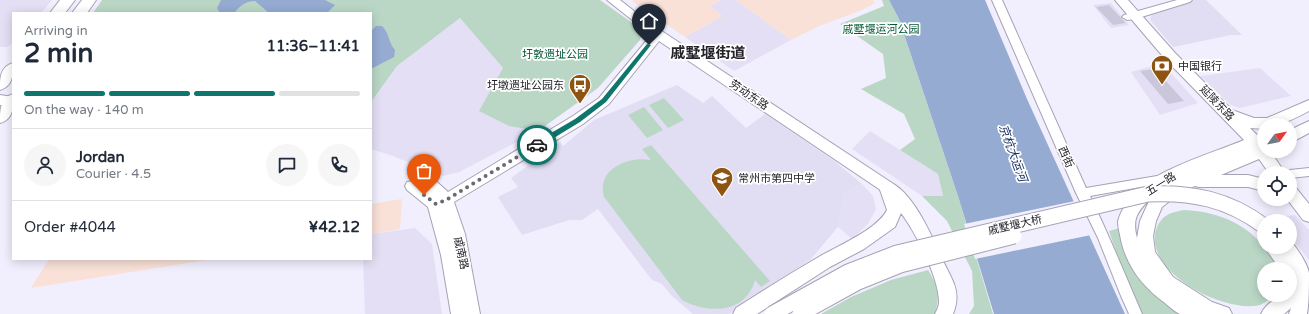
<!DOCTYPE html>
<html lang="en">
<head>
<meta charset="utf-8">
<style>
	body { margin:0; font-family:"Varela Round","Noto Sans SC",sans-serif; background:#f6f6f7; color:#1f2937; height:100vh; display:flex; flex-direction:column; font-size:15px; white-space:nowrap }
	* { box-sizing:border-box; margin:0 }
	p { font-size:13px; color:#747a83 }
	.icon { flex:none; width:22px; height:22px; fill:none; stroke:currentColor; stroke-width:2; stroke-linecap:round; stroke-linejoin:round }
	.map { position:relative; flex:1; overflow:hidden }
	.drawer { position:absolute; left:12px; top:12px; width:360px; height:248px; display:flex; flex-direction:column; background:#fff; border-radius:0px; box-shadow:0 2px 10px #0003 }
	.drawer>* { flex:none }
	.needle { width:26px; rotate:57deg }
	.buttons { position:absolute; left:1257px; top:118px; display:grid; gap:8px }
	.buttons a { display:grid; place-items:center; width:40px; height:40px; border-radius:50%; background:#fff; box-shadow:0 2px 10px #0003; font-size:20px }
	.pin { position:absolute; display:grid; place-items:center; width:34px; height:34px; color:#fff; margin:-41px -17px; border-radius:50% 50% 50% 0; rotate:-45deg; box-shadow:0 0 4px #0007 }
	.pin .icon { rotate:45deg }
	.courier { position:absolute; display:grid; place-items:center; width:40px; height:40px; margin:-20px; border:3px solid #0f766e; border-radius:50%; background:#fff; color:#222; box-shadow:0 1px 5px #0007 }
	.head em { font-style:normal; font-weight:700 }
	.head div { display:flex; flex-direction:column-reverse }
	.head { display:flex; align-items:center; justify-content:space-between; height:68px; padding:0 12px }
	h1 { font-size:26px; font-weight:700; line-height:30px }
	.bar { display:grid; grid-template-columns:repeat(4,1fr); gap:6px 4px; align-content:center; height:48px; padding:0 12px }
	.bar i { height:5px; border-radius:3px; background:#e0e1e3 }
	.bar .current { background:#0f766e }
	.bar p { grid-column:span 4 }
	.line { display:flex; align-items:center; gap:10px; padding:0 12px; border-top:1px solid #e0e1e3 }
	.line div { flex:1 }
	.round { display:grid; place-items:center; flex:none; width:42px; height:42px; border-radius:21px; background:#f6f6f7 }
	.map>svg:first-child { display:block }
</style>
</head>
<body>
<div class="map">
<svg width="1309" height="314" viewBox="0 0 1309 314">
	<rect width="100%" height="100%" fill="#f1eefe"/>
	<path fill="#e5dff5" d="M0 0H52L41 13H13V43L7 47H0Z
		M721 0H736L791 40 734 71 685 37 722 16 710 6Z
		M1111 3 1129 25 1111 28 1093 5Z
		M460 18 503 68 522 129 538 131 459 172 443 176 393 156 371 149V102L397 66Z
		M1162 63 1198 103 1160 115 1131 72Z
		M1260 68 1291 96 1239 108 1229 104 1201 76Z
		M870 131 938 174 943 196H922L852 149Z
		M862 184 873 196 876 209 868 224 852 239 838 227 845 192Z
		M1295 215 1309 230V260L1290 237V221H1276L1273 218Z
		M415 228 432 244 442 314H365L363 259H371V234Z"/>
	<path fill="#f9e1d8" d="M634 0H721L710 6 723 16 685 37 632 1Z
		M736 0H873L875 3 862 10 819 26 791 40Z
		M402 199 400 229 371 234V204Z
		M49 259H213L31 288Z"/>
	<path fill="#e1def3" d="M1195 0H1206L1242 35H1231L1173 47 1150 20 1152 13Z
		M677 85 703 103 712 96 746 128 765 114 833 160 862 184 845 192 838 227 811 259 729 314H693L672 296 662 284 652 280 598 209 582 220H569L522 235 498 197 518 187 511 178 560 142 563 146 594 120Z"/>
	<path fill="#bad7c6" d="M102 0H600L638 27 642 33 640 40 598 88 538 131 509 126 479 111 503 68 460 18 397 66 371 102V13H93Z
		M882 0H889L899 19 958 196 993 314H969L974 306 972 271 947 221 922 196H943L938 174 900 150 915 139 904 114 861 89 886 78 883 54 840 24 884 6Z
		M664 98 684 120 668 128 649 105Z
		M644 107 663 130 647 138 628 115Z
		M651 145 770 281 761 287 755 280C746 314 708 314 682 300L604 197C596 169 628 156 651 160L642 149Z
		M1184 210C1227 212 1259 230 1278 269H1264V295H1274L1273 297C1269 299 1265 303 1260 305 1223 314 1140 270 1157 227 1159 222 1163 217 1169 214 1173 212 1179 211 1184 210Z
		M1120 228 1186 314H1142L1130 293 1109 231Z
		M928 270C939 288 940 293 935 314H821L851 297 891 280Z"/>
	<path fill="#95abd2" d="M221 0H325L335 5 327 13H269L255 1C245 1 240 6 234 13H220L217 8Z
		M889 0H985L1027 99 1125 314H994L958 196 899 19Z
		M376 26H382C390 34 388 42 395 50L394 57 371 69V31Z"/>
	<path fill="#f1eefe" d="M1075 201 1091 235 975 259 964 224Z"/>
	<path fill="#cac7da" d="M1109 5 1121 18 1126 23 1113 25 1096 7Z
		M1155 69 1184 101 1168 104 1140 71Z"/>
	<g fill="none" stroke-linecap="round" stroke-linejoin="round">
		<g stroke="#a5a2b4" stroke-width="2">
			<path id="minor" d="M992 0H1002L1086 188 1163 175 1167 176 1169 179 1167 182 1163 183 1090 196C1109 235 1125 275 1142 314H1129L1121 296 1098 238 1076 193Z
				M1177 0H1192L1190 2 1135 19 1127 20 1122 17 1124 15Z
				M1309 168V176L1290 178V173H1285L1290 170Z"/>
		</g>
		<g stroke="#a5a2b4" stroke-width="2">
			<path id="tertiary" d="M607 0H620L648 22 892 183 894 187 892 191 887 193 882 191 659 41 609 104 583 124 454 202 465 234 480 314H451L441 255 428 207 407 190 405 186 407 182 414 181 413 178 415 174 420 172 437 182 448 192 573 116 599 98 651 35Z
				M0 95 13 97V105H0Z"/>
		</g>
		<g stroke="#a5a2b4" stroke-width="2">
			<path id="secondary" d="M1115 0H1128L1176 54 1232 110 1254 118H1267L1309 100V111C1291 120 1285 125 1264 125V129L1250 128 1257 135 1264 132V151H1271V152L1285 173H1269L1259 159 1221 175H1248L1264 179V191L1248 187H1199L1195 186 1181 192 1162 207 1156 221 1153 236 1155 252 1173 277 1212 302 1229 308 1232 314C1222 314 1187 314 1180 314 1175 312 1170 307 1165 303 1143 287 1127 267 1121 240 1120 234 1118 228 1118 222 1119 215 1125 205 1129 200 1150 170 1211 154 1244 140L1166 60ZM1150 199 1140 221 1137 238C1132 219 1137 212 1150 199Z
				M1309 121V133L1290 143V130Z
				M887 181C912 189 932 236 942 259 946 267 951 276 954 284 958 294 957 304 953 314H935C937 310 939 306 939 302 939 278 916 233 901 213L895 227 864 249 830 267 757 314H733L736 308C763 291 789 274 817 258 837 246 877 230 887 210L879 187 882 183Z
				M1290 186 1296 188 1309 204V222L1303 220 1287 199H1290Z
				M1290 241C1296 246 1308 265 1309 273 1309 285 1309 303 1307 314H1289L1291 308 1284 314H1261C1266 303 1279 295 1290 295V269H1279C1275 260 1269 255 1265 247H1290Z"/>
		</g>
		<g stroke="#a5a2b4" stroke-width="2">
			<path id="primary" d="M60 0H75L65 13H50Z
				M82 0H96L87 13H72Z
				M13 63C13 75 13 86 0 90 0 78 0 67 13 63Z
				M13 94C13 107 14 119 0 123 0 111 0 98 13 94Z"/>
		</g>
		<use href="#minor" fill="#fff" fill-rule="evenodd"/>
		<use href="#tertiary" fill="#fff" fill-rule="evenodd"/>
		<use href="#secondary" fill="#fff" fill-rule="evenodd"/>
		<use href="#primary" fill="#fff" fill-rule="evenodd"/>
		<g stroke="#a5a2b4" stroke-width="17" stroke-linecap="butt">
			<path id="secondary-bridge" d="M772 314 848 272 897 253 1148 194C1192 192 1228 199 1264 226
				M800 314 858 282 900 265 1014 236"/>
		</g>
		<use href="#secondary-bridge" stroke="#fff" stroke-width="15"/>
	</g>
	<path fill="#0f766e" d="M647 44 651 45 606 102 580 122 539 147H534V143L575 119 602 99Z"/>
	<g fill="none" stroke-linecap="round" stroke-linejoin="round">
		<path stroke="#6b6974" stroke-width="4" stroke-dasharray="0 7.2" d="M424 195 436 204 446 200 537 145"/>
	</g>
	<defs>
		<g id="bank-pin" transform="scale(1.15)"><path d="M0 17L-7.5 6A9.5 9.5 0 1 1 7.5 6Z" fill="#8f5411" stroke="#fff"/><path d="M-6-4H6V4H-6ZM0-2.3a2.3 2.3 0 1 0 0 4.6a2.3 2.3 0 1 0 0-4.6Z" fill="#fff"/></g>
		<g id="bus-pin" transform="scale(1.15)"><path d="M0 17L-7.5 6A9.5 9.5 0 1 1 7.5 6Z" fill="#8f5411" stroke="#fff"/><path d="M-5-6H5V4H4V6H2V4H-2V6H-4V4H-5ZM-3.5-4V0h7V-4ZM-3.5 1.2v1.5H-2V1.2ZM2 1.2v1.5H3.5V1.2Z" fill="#fff"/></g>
		<g id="school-pin" transform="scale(1.15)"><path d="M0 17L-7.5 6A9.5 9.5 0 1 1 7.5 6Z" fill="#8f5411" stroke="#fff"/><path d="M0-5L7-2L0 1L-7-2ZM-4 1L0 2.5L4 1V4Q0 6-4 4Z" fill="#fff"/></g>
	</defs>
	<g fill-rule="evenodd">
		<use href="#bank-pin" x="1162" y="66"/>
		<use href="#bus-pin" x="580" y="85"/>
		<use href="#school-pin" x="722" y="178"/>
	</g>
	<g text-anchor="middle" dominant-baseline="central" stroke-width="3.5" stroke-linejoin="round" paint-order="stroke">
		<g font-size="11" fill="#035836" stroke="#fff">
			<text x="881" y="29">戚墅堰运河公园</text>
			<text x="555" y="54">圩敦遗址公园</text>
		</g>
		<g font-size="11" fill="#232229" stroke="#fff" text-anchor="start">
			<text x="1178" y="66">中国银行</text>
			<text x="564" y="85" text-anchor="end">圩墩遗址公园东</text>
			<text x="738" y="178">常州市第四中学</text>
		</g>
		<g font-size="11" fill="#232229" stroke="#fff">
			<text transform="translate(749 95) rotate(34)">劳动东路</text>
			<text transform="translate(1217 103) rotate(46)">延陵东路</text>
			<text transform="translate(1066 157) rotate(66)">西街</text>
			<text transform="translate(1161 184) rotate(-32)">五一路</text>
			<text transform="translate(1015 225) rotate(-13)">戚墅堰大桥</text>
			<text transform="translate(461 253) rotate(77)">戚南路</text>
		</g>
		<g font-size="12" font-style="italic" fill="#193162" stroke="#fff">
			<text transform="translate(1013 153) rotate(70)">京杭大运河</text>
		</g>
		<g font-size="15" font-weight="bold" fill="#232229" stroke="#fff">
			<text x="708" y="53">戚墅堰街道</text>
		</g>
	</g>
</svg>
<div class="buttons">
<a><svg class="needle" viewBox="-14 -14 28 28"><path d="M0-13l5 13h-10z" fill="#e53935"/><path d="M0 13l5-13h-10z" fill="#747a83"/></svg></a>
<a><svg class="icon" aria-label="locate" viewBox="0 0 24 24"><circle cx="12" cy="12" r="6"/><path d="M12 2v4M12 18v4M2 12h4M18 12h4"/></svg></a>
<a>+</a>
<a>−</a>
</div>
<div class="pin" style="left:424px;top:195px;background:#ea580c"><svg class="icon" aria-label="bag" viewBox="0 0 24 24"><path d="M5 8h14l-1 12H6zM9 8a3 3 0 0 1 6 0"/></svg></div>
<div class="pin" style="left:649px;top:45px;background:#1f2937"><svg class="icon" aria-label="home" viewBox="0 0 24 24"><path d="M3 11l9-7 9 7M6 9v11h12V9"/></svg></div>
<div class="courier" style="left:537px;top:145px"><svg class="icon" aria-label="car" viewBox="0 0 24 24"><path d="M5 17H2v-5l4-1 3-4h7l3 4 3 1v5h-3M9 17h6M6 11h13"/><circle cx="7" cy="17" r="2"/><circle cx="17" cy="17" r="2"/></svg></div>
<section class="drawer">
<div class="head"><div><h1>2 min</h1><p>Arriving in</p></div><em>11:36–11:41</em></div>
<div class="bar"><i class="current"></i><i class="current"></i><i class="current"></i><i></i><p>On the way · 140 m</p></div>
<div class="line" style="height:72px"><a class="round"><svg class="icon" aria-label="person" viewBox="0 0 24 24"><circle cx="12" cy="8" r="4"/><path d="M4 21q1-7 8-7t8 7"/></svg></a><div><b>Jordan</b><p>Courier · 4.5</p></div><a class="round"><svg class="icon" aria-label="chat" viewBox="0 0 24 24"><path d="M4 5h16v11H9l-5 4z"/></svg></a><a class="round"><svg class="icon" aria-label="phone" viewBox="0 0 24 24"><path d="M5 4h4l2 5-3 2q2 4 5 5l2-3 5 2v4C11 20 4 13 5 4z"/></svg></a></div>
<div class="line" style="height:52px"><div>Order #4044</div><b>¥42.12</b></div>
</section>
</div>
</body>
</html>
